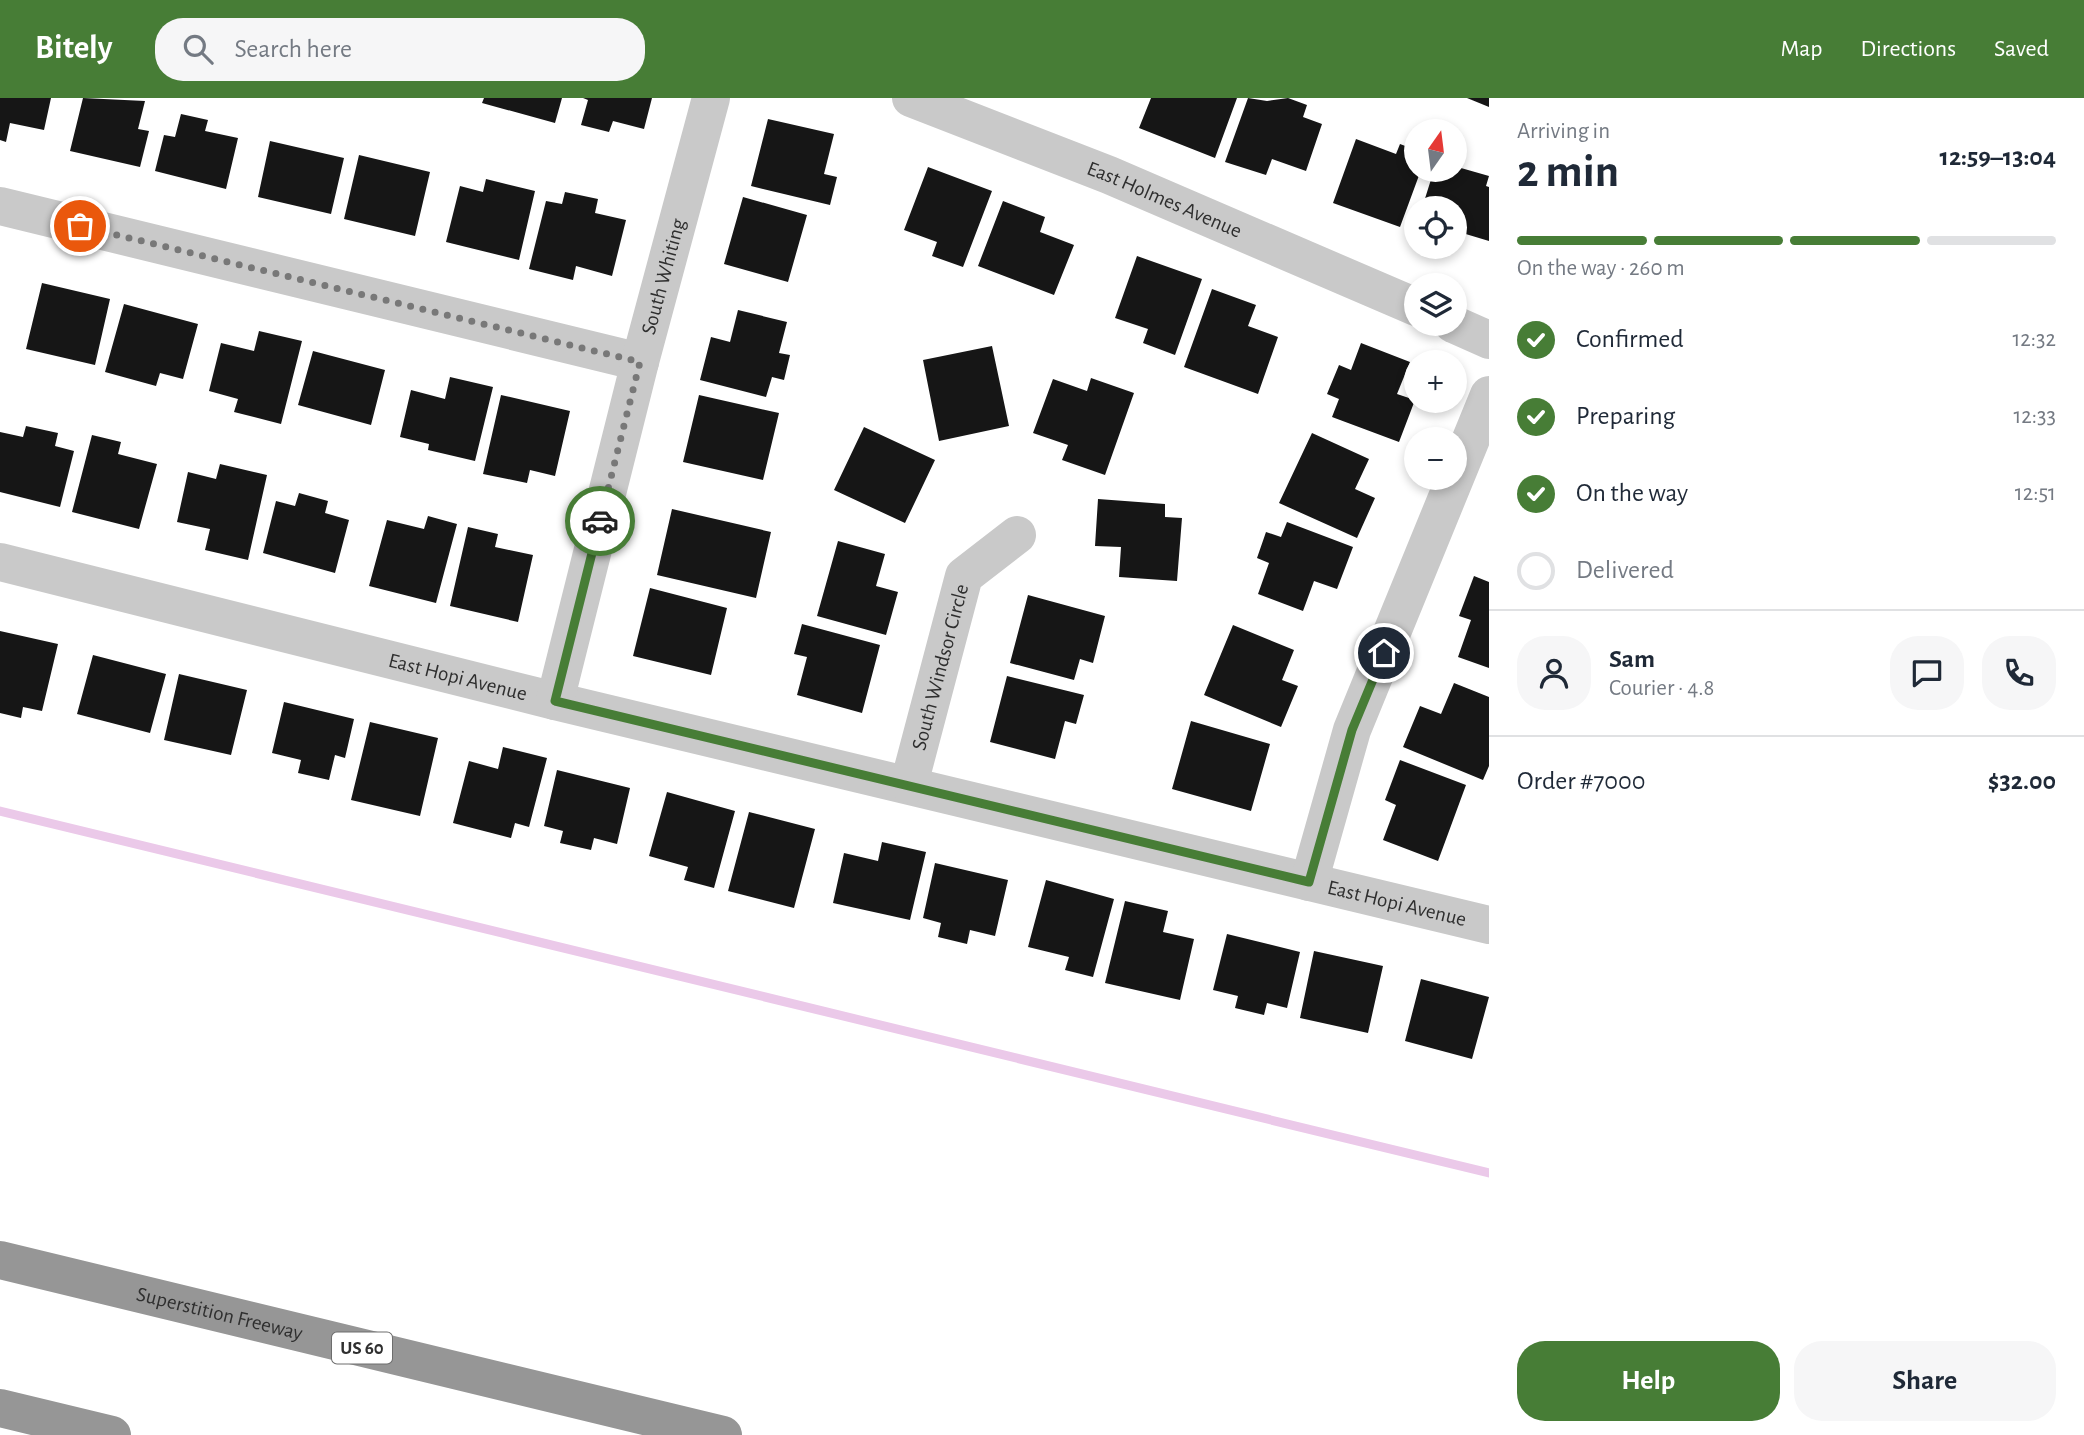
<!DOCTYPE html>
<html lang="en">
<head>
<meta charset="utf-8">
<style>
	body { margin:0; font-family:"Alegreya Sans",sans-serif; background:#f6f6f7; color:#1f2937; height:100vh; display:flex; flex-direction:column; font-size:26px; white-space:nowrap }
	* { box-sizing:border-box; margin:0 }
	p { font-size:23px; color:#747a83 }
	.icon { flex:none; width:38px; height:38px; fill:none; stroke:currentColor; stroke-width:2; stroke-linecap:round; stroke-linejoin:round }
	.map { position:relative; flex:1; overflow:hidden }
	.side { display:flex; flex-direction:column; background:#fff; width:595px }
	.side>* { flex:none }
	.needle { width:46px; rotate:14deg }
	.fabs { position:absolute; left:1404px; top:21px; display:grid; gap:14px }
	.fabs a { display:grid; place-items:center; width:63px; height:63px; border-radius:50%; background:#fff; box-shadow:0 4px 10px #0003; font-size:35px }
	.pin { position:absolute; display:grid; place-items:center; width:60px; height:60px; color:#fff; margin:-30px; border:4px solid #fff; border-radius:50%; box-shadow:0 2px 7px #0007 }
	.courier { position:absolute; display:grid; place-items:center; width:70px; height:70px; margin:-35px; border:5px solid #477d36; border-radius:50%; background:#fff; color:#222; box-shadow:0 2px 9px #0007 }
	.head em { font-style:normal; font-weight:700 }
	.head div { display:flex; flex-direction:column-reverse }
	.head { display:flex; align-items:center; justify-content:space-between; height:119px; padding:0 28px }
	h1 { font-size:46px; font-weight:700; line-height:52px }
	.bar { display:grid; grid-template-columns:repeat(4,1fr); gap:10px 7px; align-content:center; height:84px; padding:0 28px }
	.bar i { height:9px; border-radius:5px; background:#e0e1e3 }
	.bar .selected { background:#477d36 }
	.bar p { grid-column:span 4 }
	.line { display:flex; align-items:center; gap:18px; padding:0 28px; border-top:2px solid #e0e1e3 }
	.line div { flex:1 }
	.round { display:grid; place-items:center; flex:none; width:74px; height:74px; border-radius:28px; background:#f6f6f7 }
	ol { padding:0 28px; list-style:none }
	li { display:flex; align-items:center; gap:21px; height:77px }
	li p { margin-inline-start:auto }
	li .icon { padding:7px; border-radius:50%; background:#477d36; color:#fff; stroke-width:4 }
	li:last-child { color:#747a83 }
	li i { width:38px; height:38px; border:4px solid #e0e1e3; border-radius:50% }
	.cta { display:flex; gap:14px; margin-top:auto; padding:14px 28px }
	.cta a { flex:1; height:80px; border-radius:28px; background:#477d36; color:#fff; font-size:28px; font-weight:700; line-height:80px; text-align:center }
	.cta a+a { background:#f6f6f7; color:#1f2937 }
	header { display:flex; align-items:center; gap:42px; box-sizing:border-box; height:98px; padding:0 35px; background:#477d36; color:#fff }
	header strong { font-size:33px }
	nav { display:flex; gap:38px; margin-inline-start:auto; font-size:24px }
	.search { width:490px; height:63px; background:#f6f6f7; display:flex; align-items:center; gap:18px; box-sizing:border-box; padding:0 24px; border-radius:28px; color:#747a83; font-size:26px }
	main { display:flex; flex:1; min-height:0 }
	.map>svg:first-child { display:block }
</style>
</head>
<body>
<header>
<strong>Bitely</strong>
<div class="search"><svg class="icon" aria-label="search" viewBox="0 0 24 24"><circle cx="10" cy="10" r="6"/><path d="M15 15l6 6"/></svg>Search here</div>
<nav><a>Map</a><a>Directions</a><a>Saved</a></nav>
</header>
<main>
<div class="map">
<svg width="1489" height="1337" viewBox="0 0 1489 1337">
	<rect width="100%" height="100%" fill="#fff"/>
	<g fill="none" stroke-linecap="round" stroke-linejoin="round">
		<path stroke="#ebc9e9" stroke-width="9" d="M0 713 1489 1075"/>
	</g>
	<path fill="#161616" d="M0 0H51L44 32 10 25 6 44 0 42Z
		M83 0 145 3 138 31 149 33 140 69 70 53Z
		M484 0H562L555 25 482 5Z
		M583 0H652L644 31 613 23 609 34 581 27 588 2Z
		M1151 0H1237L1215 60 1139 30Z
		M1248 0 1267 3 1288 0 1307 7 1303 19 1322 26 1306 73 1272 61 1266 77 1225 64Z
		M1467 0H1489V9Z
		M181 16 208 22 205 33 238 40 226 91 155 73 164 37 175 39Z
		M768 21 834 36 824 76 837 79 830 107 751 88Z
		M1356 41 1396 56 1400 46 1416 52V72H1421L1400 129 1333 105Z
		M270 43 344 60 331 116 258 99Z
		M359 57 430 74 415 138 344 121Z
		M1454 68 1489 78 1486 88 1489 89V143L1459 134 1454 147V110H1422L1434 72H1454Z
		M928 69 992 93 963 169 932 158 937 144 904 132Z
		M486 81 535 93 519 162 446 144 460 88 483 94Z
		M565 94 598 101 595 115 626 122 612 178 576 168 573 182 529 171 546 103 562 106Z
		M743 99 807 117 788 184 724 166Z
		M1003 103 1045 119 1040 134 1074 147 1054 197 978 168Z
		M1137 158 1202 181 1175 257 1143 245 1148 231 1115 220Z
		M42 185 110 201 95 267 26 251Z
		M1212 191 1256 207 1248 228 1278 239 1258 296 1184 269Z
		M124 206 198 226 183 281 160 275 156 288 105 274Z
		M738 212 787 224 779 255 790 257 784 282 772 279 766 299 700 282 711 239 730 244Z
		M259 233 302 243 281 326 234 314 238 301 209 293 221 245 254 253Z
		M1361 245 1410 264 1397 296 1415 302 1399 344 1332 319 1339 301 1327 296 1339 267 1351 272Z
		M992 248 1009 328 939 343 923 262Z
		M313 253 385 272 371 327 298 307Z
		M450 279 493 289 475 363 428 352 429 346 400 339 411 292 445 301Z
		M1091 280 1134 295 1105 377 1062 362 1068 347 1033 335 1053 281 1087 293Z
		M501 297 570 313 555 378 530 372 527 385 483 376Z
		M699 297 779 315 763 382 683 364Z
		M26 328 58 335 55 348 74 353 60 409 0 394V334L23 339Z
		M864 329 935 362 905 425 834 392Z
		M1312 335 1369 361 1355 391 1375 400 1357 440 1279 405Z
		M92 337 121 344 118 356 157 366 139 431 72 414Z
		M220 366 267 377 248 462 205 452 210 431 177 424 188 374 216 381Z
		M299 395 328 403 325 415 349 422 335 475 263 455 276 403 295 408Z
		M1098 401 1165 406V419L1182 420 1177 483 1119 479 1121 449 1095 448Z
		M672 411 771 434 756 500 657 477Z
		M428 418 457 426 436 505 369 488 387 422 424 431Z
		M1287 424 1353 449 1337 491 1314 483 1303 513 1258 496 1269 465 1257 460 1266 434 1281 439Z
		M468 429 498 436 495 449 533 457 518 524 450 508Z
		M838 443 885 456 876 488 898 494 886 537 817 518Z
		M1474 478 1489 484V570L1458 559 1471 522 1459 518Z
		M650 490 727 510 711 577 633 558Z
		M1028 497 1105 518 1093 565 1080 561 1074 582 1010 565Z
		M802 526 880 547 862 615 797 597 807 559 794 556Z
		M1233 527 1294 552 1282 582 1298 588 1281 629 1204 597Z
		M0 533 58 546 42 613 23 609 21 620 0 615Z
		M93 557 166 576 150 635 77 616Z
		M179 576 247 592 231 657 164 642Z
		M1007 578 1084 597 1076 626 1065 623 1055 661 990 644Z
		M1454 585 1489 599V668L1483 682 1403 649 1420 608 1441 616Z
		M284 604 354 621 345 660 335 657 329 682 298 675 301 662 272 655Z
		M1191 623 1270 646 1251 713 1172 691Z
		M370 624 438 640 420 718 351 702Z
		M503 649 547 660 529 729 515 725 511 740 453 725 469 663 498 671Z
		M1400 662 1466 687 1438 763 1383 742 1396 707 1385 702Z
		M557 672 630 690 617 746 594 740 591 752 560 745 563 733 544 728Z
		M667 694 735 713 714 790 684 782 688 769 649 758Z
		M749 714 815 731 794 810 728 793Z
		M882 744 926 754 910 822 833 805 844 755 878 763Z
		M935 765 1008 782 995 838 970 832 967 846 938 839 941 825 923 820Z
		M1046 782 1114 801 1093 879 1065 872 1069 859 1028 849Z
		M1125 803 1168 813 1163 834 1194 841 1180 902 1105 885Z
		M1227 836 1300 854 1287 910 1267 905 1264 917 1235 910 1238 898 1213 892Z
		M1314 853 1383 868 1368 935 1300 920Z
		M1421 881 1489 899 1472 961 1405 943Z"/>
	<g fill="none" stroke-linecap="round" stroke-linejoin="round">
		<g stroke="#c9c9c9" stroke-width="38">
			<path id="s1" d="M911 0 1109 77 1416 209"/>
			<path d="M0 108 640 264"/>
			<path d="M1453 226 1489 242"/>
			<path id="s2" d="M0 464 555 603 1489 827"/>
			<path id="s3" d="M555 603 640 264 711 0"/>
			<path id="s4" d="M909 686 964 478 1017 437"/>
			<path d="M1309 784 1352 632 1489 297"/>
		</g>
		<g stroke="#969696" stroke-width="38">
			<path id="s5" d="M0 1162 723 1337"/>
			<path d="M0 1310 112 1337"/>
		</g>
	</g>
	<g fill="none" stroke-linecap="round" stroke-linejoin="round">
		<path stroke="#787878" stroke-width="7" stroke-dasharray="0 12.6" d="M80 128 640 264 600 423"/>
		<path stroke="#477d36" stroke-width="9" d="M600 423 555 603 1309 784 1352 632 1384 555"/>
	</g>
	<g text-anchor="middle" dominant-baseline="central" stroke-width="7" stroke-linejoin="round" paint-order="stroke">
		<rect fill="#fff" stroke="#6d6d6d" stroke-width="2" x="332" y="1234.5" width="60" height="31" rx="5"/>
		<g font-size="19" font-weight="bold" fill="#2f2f2f">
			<text x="362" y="1250">US 60</text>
		</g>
		<g font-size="21" fill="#2f2f2f" stroke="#fff">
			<text stroke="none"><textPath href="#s1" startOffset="273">East Holmes Avenue</textPath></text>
			<text stroke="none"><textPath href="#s3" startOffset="438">South Whiting</textPath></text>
			<text stroke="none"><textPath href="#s4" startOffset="121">South Windsor Circle</textPath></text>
			<text stroke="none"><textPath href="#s2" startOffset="472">East Hopi Avenue</textPath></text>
			<text stroke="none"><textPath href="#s2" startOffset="1438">East Hopi Avenue</textPath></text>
			<text stroke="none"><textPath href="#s5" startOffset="226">Superstition Freeway</textPath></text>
		</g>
	</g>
</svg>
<div class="fabs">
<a><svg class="needle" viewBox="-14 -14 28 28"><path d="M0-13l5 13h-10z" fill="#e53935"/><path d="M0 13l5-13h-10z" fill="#747a83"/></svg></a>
<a><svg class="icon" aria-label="locate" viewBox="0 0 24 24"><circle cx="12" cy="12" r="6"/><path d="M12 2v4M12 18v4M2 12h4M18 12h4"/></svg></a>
<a><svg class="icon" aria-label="layers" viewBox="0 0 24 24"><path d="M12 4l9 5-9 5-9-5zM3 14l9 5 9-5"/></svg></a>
<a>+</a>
<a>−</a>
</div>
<div class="pin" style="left:80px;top:128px;background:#ea580c"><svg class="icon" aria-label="bag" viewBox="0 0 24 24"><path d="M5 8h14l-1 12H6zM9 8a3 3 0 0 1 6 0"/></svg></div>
<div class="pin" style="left:1384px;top:555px;background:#1f2937"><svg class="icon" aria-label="home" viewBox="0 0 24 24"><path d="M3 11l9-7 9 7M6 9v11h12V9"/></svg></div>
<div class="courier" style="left:600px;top:423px"><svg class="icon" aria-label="car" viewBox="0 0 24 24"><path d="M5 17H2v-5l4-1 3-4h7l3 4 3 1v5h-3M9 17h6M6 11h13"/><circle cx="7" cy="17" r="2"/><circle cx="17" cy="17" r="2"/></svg></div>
</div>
<section class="side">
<div class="head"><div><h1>2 min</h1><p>Arriving in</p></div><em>12:59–13:04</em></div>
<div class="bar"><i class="selected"></i><i class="selected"></i><i class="selected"></i><i></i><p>On the way · 260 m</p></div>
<ol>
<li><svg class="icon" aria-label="check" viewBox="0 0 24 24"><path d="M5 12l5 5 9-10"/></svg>Confirmed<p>12:32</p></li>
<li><svg class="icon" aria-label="check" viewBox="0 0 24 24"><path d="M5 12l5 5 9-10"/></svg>Preparing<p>12:33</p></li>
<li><svg class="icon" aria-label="check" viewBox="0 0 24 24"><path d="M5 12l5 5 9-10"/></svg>On the way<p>12:51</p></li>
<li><i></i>Delivered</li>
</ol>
<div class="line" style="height:126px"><a class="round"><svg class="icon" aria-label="person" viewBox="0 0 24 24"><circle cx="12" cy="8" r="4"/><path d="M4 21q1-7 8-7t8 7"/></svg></a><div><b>Sam</b><p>Courier · 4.8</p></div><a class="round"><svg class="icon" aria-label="chat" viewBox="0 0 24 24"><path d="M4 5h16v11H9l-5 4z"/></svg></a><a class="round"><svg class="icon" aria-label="phone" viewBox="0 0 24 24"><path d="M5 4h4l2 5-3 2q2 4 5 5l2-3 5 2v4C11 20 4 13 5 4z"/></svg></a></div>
<div class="line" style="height:91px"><div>Order #7000</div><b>$32.00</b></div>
<div class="cta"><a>Help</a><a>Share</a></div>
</section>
</main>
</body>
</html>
